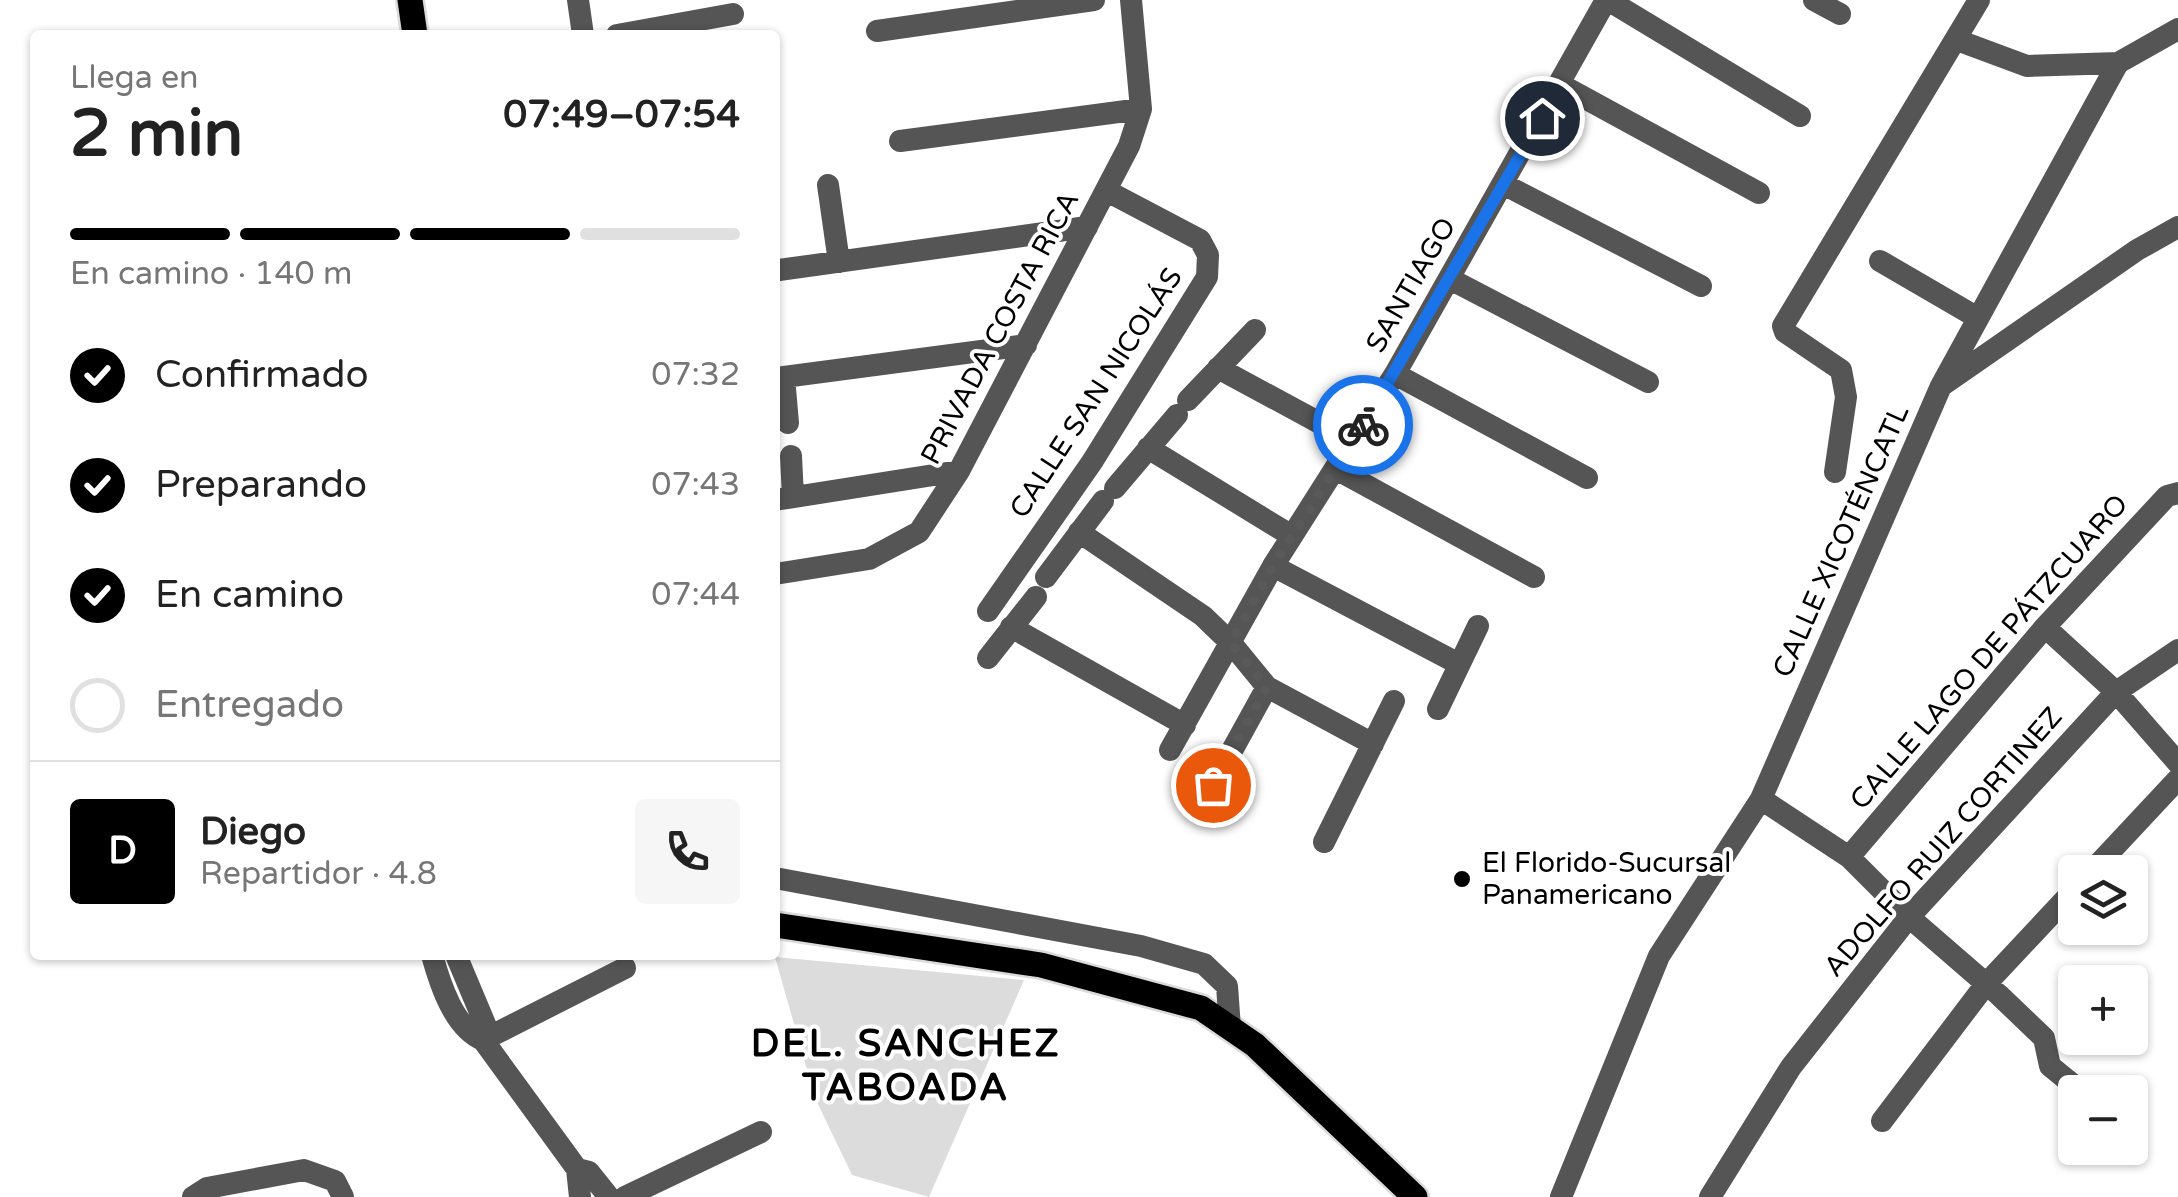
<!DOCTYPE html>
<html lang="es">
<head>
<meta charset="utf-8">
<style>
	body { margin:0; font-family:"Varela Round",sans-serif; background:#f6f6f6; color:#222; height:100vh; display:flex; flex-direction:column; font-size:38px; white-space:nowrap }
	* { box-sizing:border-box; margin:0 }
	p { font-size:32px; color:#767676 }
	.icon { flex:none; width:55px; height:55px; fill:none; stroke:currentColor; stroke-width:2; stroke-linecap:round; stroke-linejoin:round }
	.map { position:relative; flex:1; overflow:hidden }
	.sheet { position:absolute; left:30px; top:30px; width:750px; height:930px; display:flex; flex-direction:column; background:#fff; border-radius:10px; box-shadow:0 2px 8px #0004 }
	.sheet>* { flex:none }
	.tools { position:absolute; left:2058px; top:855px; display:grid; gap:20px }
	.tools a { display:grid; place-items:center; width:90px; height:90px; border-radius:10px; background:#fff; box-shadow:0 2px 8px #0004; font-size:50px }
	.pin { position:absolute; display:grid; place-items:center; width:85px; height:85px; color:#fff; margin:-42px; border:5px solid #fff; border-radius:50%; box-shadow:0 2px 10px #0007 }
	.courier { position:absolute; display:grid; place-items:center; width:100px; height:100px; margin:-50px; border:8px solid #1a73e8; border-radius:50%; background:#fff; color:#222; box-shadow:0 2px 12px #0007 }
	.headline em { font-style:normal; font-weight:700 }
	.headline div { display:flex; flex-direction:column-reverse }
	.headline { display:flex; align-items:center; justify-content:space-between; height:170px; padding:0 40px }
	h1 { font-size:65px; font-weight:700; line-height:75px }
	.bar { display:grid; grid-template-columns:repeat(4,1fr); gap:15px 10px; align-content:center; height:120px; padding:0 40px }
	.bar i { height:12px; border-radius:8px; background:#e0e0e0 }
	.bar .on { background:#000 }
	.bar p { grid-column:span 4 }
	.line { display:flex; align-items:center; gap:25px; padding:0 40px; border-top:2px solid #e0e0e0 }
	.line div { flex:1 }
	.round { display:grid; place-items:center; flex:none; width:105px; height:105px; border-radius:10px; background:#f6f6f6 }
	ol { padding:0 40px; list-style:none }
	li { display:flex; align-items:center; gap:30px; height:110px }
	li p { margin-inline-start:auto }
	li .icon { padding:10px; border-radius:50%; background:#000; color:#fff; stroke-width:4 }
	li:last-child { color:#767676 }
	li i { width:55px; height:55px; border:5px solid #e0e0e0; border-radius:50% }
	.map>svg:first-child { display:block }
</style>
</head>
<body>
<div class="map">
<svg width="2178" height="1197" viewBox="0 0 2178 1197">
	<rect width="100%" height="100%" fill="#fff"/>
	<path fill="#dcdcdc" d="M775 957 1024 980 929 1197 852 1175 815 1098Z"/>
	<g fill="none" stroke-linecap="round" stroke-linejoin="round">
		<g stroke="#dbdbdb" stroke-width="30">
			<path id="major" d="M410 0 415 35
				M775 925 1041 965 1201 1008 1255 1045 1415 1197"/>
		</g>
		<path stroke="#555" stroke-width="22" d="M578 0 583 35
			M1608 0 1800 116
			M1814 0 1840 14
			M877 31 1094 0
			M617 35 733 14
			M1957 40 2027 66 2118 63 2178 29
			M1561 85 1759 193
			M900 141 1141 109
			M1503 184 1701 286
			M828 185 839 262
			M1880 261 1978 318
			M779 270 1087 227
			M1450 279 1648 382
			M1218 368 1353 441
			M1395 374 1587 478
			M784 377 1026 345
			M775 378 784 377 788 423
			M1944 384 2137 250 2178 227
			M1188 400 1255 330
			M1148 448 1292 536
			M791 456 793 497
			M1336 469 1534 577
			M1835 472 1846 397 1841 370 1785 332 1783 326 1979 0
			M1115 488 1177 415
			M775 500 959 471
			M1079 532 1203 616 1231 643 1267 687 1373 744
			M1273 566 1459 664
			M775 574 869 559 919 532 959 471 1129 146 1141 109 1131 0
			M1046 577 1103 501
			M988 611 1092 462 1207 277 1208 255 1200 240 1107 191
			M1011 627 1185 725
			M2045 627 2116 692 2178 763
			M988 658 1036 597
			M1438 709 1478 626
			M1170 750 1273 566 1395 374 1606 0
			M1213 785 1267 687
			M1761 799 1849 857 1909 917 1999 995 2044 1038 2050 1066 2082 1092
			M1324 842 1394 701
			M1849 857 2045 627 2167 496 2178 493
			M2091 872 2178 779
			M775 878 1141 946 1204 964 1227 986 1230 1028
			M432 955C440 984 454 1028 483 1040L577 1169 589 1172 609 1197
			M456 955 485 1024 483 1040
			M483 1040 625 968
			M1882 1121 1986 984 2075 889
			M577 1169 580 1197
			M193 1197 207 1188 304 1170 335 1181 343 1197
			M625 1197 761 1132
			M1561 1197 1659 956 1761 799 1941 386 2118 63
			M1710 1197 1791 1067 1909 917 2116 692 2178 650"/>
		<use href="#major" stroke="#000" stroke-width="25"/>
	</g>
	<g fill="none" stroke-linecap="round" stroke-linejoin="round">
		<path stroke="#595959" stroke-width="10" stroke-dasharray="0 18" d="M1213 785 1267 687 1231 643 1273 566 1363 425"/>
		<path stroke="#1a73e8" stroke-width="12" d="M1363 425 1542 118"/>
	</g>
	<circle fill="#000" stroke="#fff" stroke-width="4" cx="1462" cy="879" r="10"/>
	<g text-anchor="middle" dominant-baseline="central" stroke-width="8" stroke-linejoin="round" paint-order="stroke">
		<g font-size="28" fill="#000" stroke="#fff">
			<text transform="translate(1411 285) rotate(-60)">SANTIAGO</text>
			<text transform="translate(1000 328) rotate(-62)">PRIVADA COSTA RICA</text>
			<text transform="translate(1096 393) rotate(-57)">CALLE SAN NICOLÁS</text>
			<text transform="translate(1841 541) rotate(-66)">CALLE XICOTÉNCATL</text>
			<text transform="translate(1989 652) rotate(-49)">CALLE LAGO DE PÁTZCUARO</text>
			<text transform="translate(1943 842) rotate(-49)">ADOLFO RUIZ CORTINEZ</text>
		</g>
		<g font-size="28" fill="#000" stroke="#fff" text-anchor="start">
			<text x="1482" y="863">El Florido-Sucursal<tspan x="1482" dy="32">Panamericano</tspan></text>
		</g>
		<g font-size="38" font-weight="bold" letter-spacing="2.5" fill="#000" stroke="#fff">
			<text x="906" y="1044">DEL. SANCHEZ<tspan x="906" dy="44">TABOADA</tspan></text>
		</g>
	</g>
</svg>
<div class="tools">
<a><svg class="icon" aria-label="layers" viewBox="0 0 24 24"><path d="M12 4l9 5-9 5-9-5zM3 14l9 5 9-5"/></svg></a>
<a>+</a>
<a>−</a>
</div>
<div class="pin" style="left:1213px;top:785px;background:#ea580c"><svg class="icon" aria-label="bag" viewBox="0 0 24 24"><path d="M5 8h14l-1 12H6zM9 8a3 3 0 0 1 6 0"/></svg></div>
<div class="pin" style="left:1542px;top:118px;background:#1f2937"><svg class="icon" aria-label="home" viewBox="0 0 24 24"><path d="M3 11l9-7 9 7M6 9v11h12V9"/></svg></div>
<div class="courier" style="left:1363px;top:425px"><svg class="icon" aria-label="bike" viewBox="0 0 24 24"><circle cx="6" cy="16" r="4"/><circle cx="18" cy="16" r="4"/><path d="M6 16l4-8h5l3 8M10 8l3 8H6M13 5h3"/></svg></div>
<section class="sheet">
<div class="headline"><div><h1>2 min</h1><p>Llega en</p></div><em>07:49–07:54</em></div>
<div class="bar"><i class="on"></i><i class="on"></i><i class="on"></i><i></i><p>En camino · 140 m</p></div>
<ol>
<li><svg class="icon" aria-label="check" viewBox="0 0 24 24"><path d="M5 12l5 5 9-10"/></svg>Confirmado<p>07:32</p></li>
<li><svg class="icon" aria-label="check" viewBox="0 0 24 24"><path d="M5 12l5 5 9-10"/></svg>Preparando<p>07:43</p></li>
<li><svg class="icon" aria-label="check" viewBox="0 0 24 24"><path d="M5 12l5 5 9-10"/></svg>En camino<p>07:44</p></li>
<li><i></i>Entregado</li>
</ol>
<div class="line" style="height:180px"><b class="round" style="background:#000;color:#fff">D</b><div><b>Diego</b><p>Repartidor · 4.8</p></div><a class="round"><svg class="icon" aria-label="phone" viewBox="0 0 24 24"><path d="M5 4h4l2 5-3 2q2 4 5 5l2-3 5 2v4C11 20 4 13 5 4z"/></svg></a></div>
</section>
</div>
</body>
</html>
